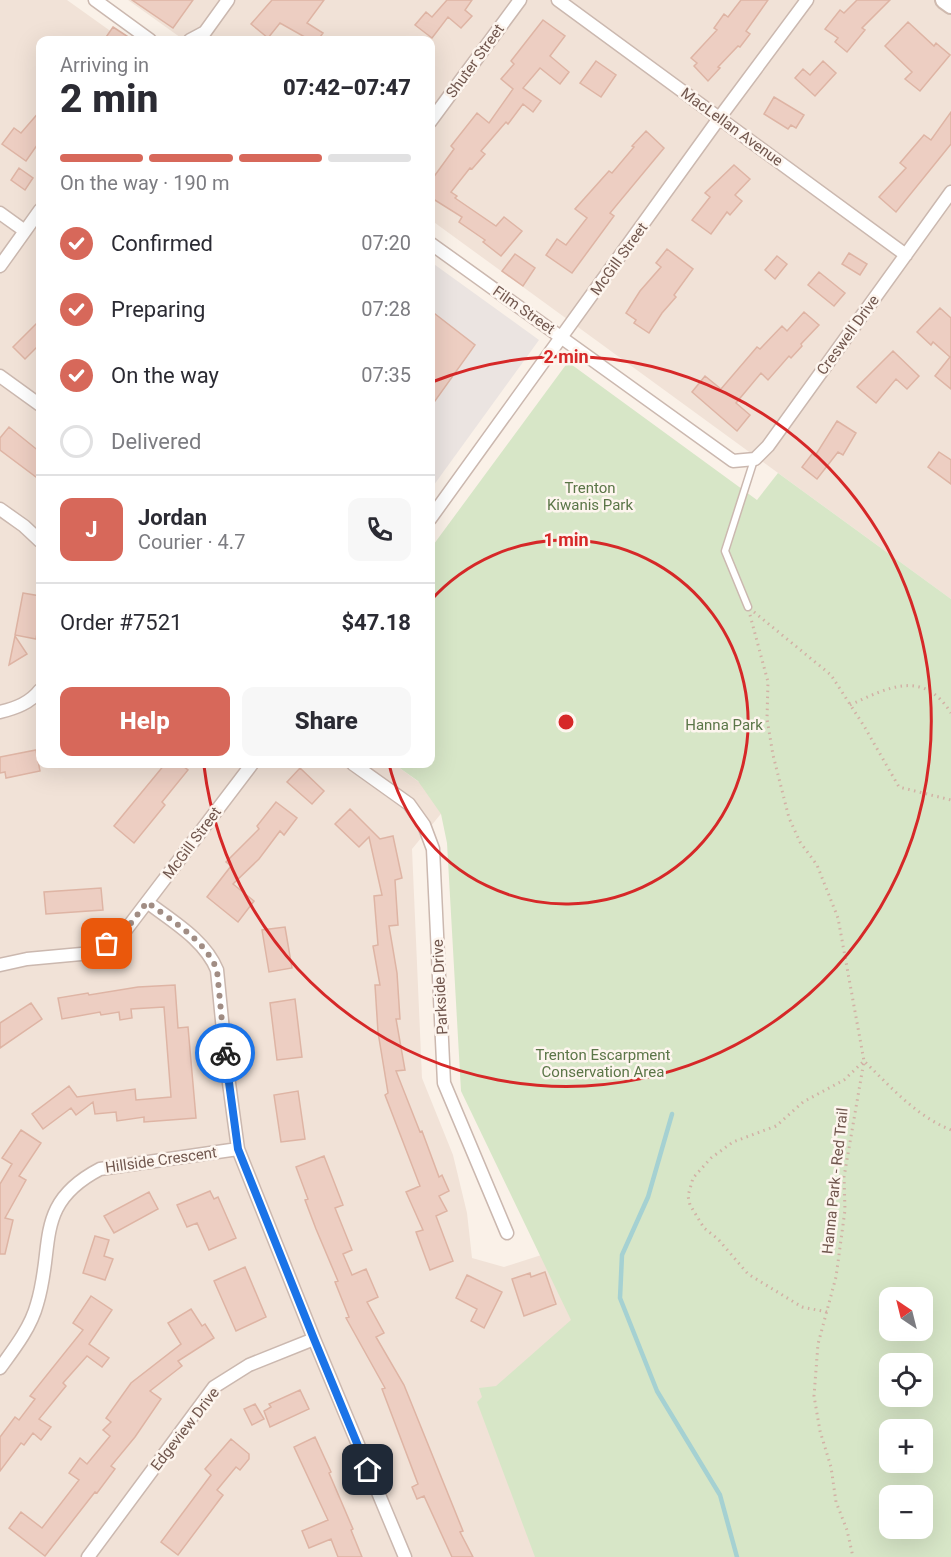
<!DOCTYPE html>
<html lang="en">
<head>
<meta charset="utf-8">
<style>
	body { margin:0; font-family:Roboto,sans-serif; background:#f7f7f7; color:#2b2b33; height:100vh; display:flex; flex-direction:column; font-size:22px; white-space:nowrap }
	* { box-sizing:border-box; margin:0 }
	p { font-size:20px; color:#7c7c81 }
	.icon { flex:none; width:33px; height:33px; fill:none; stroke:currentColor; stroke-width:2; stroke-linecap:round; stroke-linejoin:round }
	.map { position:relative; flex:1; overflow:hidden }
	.side { position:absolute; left:36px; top:36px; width:399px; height:732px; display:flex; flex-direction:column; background:#fff; border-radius:12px; box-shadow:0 6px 24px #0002 }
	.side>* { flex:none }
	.needle { width:39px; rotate:325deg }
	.fabs { position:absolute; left:879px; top:1287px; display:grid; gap:12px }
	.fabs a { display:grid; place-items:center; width:54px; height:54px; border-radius:12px; background:#fff; box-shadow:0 6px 24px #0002; font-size:30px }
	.pin { position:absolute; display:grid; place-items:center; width:51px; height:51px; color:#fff; margin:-26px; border-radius:12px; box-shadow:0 3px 9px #0006 }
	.courier { position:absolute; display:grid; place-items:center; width:60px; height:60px; margin:-30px; border:4px solid #1a73e8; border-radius:50%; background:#fff; color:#222; box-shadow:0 2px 8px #0007 }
	.summary em { font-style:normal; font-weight:800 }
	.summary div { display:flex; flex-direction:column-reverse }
	.summary { display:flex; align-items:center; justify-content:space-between; height:102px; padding:0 24px }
	h1 { font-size:39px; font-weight:800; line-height:45px }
	.bar { display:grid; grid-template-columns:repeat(4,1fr); gap:9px 6px; align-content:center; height:72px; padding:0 24px }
	.bar i { height:8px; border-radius:4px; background:#e1e1e2 }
	.bar .on { background:#d7685a }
	.bar p { grid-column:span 4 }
	.line { display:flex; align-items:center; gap:15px; padding:0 24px; border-top:2px solid #e1e1e2 }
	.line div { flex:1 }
	.round { display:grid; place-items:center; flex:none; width:63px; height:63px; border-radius:12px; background:#f7f7f7 }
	ol { padding:0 24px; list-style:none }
	li { display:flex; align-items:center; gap:18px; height:66px }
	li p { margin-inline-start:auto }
	li .icon { padding:6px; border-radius:50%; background:#d7685a; color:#fff; stroke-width:4 }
	li:last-child { color:#7c7c81 }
	li i { width:33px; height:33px; border:3px solid #e1e1e2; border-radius:50% }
	.cta { display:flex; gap:12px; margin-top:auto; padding:12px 24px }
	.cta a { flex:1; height:69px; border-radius:12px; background:#d7685a; color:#fff; font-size:24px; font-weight:800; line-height:69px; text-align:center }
	.cta a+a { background:#f7f7f7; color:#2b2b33 }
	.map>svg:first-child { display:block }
</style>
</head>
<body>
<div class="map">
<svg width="951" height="1557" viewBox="0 0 951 1557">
	<rect width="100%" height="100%" fill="#faf1e8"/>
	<path fill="#f1e2d7" d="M0 0H67L123 40H40V764H394L449 804 412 849 422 1078 453 1155 467 1213 472 1258 504 1267 560 1249 606 1348 546 1557H0Z
		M128 0H951V599L431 220 430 40H184Z"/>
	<path fill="#ebe4e1" d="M431 262 539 340 431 489Z"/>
	<path fill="#d7e6c7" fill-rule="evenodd" d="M568 362 757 500 778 473 951 599V1557H535L477 1402 482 1397 479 1388 496 1386 571 1320 461 1091 447 843 441 814 418 781 394 764H430L431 548ZM890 1298H922V1330H890ZM890 1364H922V1396H890ZM890 1430H922V1462H890ZM890 1496H922V1528H890Z"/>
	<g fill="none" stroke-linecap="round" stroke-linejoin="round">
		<path stroke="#a5d1d2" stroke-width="4.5" d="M672 1114 648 1197 622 1255 620 1298 657 1391 720 1495 737 1557"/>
	</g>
	<path fill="#edcec2" stroke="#deb4a4" stroke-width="1.5" d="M132 0H193L173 28Z
		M272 0H324L307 23 323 33 318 40H310L280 23 268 38 251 24Z
		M447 0H472L465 10 472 16 461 28 448 17 432 38 415 25 426 12 432 17Z
		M741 0H768L746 31 750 34 740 47 738 46 718 67 720 68 708 81 694 66 697 63 691 58 717 30 714 28 724 14 728 17Z
		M857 0H890L862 28 865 30 847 52 835 42 838 38 825 29 840 10 844 13Z
		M543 20 565 36 550 56 569 72 560 84 540 68 523 88 541 101 533 112 523 104 508 124 506 122 481 151 485 154 472 169 470 168 451 192 457 196 455 198 496 226 504 217 522 231 501 256 483 242 485 240 459 222 462 217 430 197V182L454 149 451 146 477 113 489 123 513 89 501 79 514 64 511 61Z
		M908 22 934 46 936 43 950 55 920 91 905 79 912 72 885 46Z
		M113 27 133 40H104Z
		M596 61 616 75 601 97 580 83Z
		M823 61 836 73 815 96 795 78 803 69 810 75Z
		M774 97 804 115 796 128 791 125 788 129 764 114Z
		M40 111V141L26 161 2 144 14 128 21 133Z
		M951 112V144L896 212 879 197 906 168 900 163 924 135 931 140Z
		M646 131 664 148 610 213 614 216 572 273 546 255 557 239 566 245 587 218 575 209 609 171 612 173 634 147 632 146Z
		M734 165 750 179 735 195 742 201 730 215 727 212 711 234 692 220 710 197 705 193Z
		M19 168 33 178 25 190 11 180Z
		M667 249 693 269 674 295 676 297 662 313 649 333 634 323 636 320 626 313 640 291 661 267 656 263Z
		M849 253 867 264 860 275 842 264Z
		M515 254 535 268 523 286 502 271Z
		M777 256 787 264 775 279 765 270Z
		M819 272 845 293 834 306 808 285Z
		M940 308 951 318V389L935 376 950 357 933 342 931 345 917 332Z
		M430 310 475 345 430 408Z
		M804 312 819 325 801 344 802 346 791 358 789 356 768 380 761 373 736 403 750 415 737 431 692 392 705 376 721 389 757 347 760 349 782 326 787 331Z
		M40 320V344L25 359 13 347Z
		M893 351 919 376 907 389 896 379 876 403 857 387Z
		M837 421 856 433 843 455 838 452 817 479 802 467 812 454 815 456Z
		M9 427 40 452V480L0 450V438Z
		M939 452 951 460V484L928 467Z
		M23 593 40 596V614L36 639 15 635Z
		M15 636 27 654 9 665Z
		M36 750 40 771 6 778 5 772 0 773V757Z
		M165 764H180L188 770 162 802 165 805 134 843 114 826Z
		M300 768 324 791 312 804 287 782Z
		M276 802 297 818 284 835 280 831 259 859 233 884 254 901 238 922 207 897 231 866 226 862 259 829 257 826Z
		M350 809 380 839 393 836 402 878 395 880 398 925 389 926 397 973 400 1019H396L405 1070 396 1071 420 1132 422 1131 439 1177 442 1175 449 1191 439 1196 447 1211 436 1216 453 1261 430 1270 416 1232 423 1230 406 1192 420 1186 385 1095 388 1093 378 1032 375 985H380L373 946 378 945 374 896 382 895 369 837 359 847 335 824Z
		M101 888 103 910 46 914 44 892Z
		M285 927 292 968 269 972 262 930Z
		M175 985 178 1028 188 1027 196 1118 144 1122V1117L117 1121 116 1112 95 1114 93 1102 76 1115 71 1108 43 1129 32 1114 69 1086 77 1097 135 1089 136 1100 171 1097 164 1007 131 1009 132 1018 120 1020 119 1012 101 1015 100 1012 62 1019 58 998 88 993 89 995 138 987Z
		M295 999 302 1057 277 1060 270 1003Z
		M31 1003 42 1019 0 1048V1023Z
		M298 1091 305 1139 281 1142 274 1095Z
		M21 1130 41 1143 19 1176 26 1180 5 1218 13 1220 5 1254H0V1184L12 1164 2 1158Z
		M324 1156 343 1205 335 1208 352 1250 343 1254 352 1275 366 1269 378 1297 367 1302 384 1333 376 1337 404 1385 463 1531 460 1532 473 1557H452L424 1496 417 1499 412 1487 418 1484 382 1389 385 1388 346 1318 349 1317 335 1282 338 1281 316 1229 305 1200 308 1199 296 1167Z
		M210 1191 214 1199 218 1197 236 1238 209 1250 197 1223 187 1227 177 1205Z
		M149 1192 158 1209 114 1233 104 1216Z
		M95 1236 109 1240 104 1256 113 1259 105 1280 83 1273Z
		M245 1267 266 1317 236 1331 214 1281Z
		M545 1272 556 1304 524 1316 512 1279 530 1273 531 1277Z
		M467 1275 502 1292 484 1328 471 1321 477 1309 456 1298Z
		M91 1296 112 1310 89 1344 109 1358 102 1367 87 1356 63 1383 66 1386 39 1419 51 1427 41 1440 33 1433 24 1445 21 1443 0 1471V1437L15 1417 19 1420 35 1399 30 1396 83 1330 73 1323Z
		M191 1309 202 1326 205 1324 214 1338 178 1361 182 1366 150 1391 161 1399 135 1437 111 1466 115 1469 97 1493 95 1492 45 1556 9 1528 21 1512 42 1528 79 1480 69 1473 80 1458 87 1464 110 1436 103 1430 111 1422 106 1418 131 1383 181 1344 168 1323Z
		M300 1390 309 1409 270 1427 264 1411 271 1407 269 1404Z
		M255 1404 264 1419 252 1425 244 1409Z
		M315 1437 331 1472 329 1473 353 1529 351 1530 362 1557H338L331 1539 309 1548 302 1531 328 1520 294 1447Z
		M231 1439 249 1454V1459L240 1470 236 1467 217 1490 223 1495 178 1555 161 1542 211 1475 205 1469Z"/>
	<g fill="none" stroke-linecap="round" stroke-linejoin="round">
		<g stroke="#cbb8af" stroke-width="9">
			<path id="service" d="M748 607 725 551 754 460"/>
		</g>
		<g stroke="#cbb8af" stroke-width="15">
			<path id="minor" d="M95 0 150 40
				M558 0 906 255
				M190 40 205 32 228 0
				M430 122 520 0
				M0 213 25 231
				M430 243 733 461 755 459 768 446 951 192
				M0 266 40 210
				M0 376 40 405
				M0 509 24 526 40 541
				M430 519 720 117 807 0
				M0 712C16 708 30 703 40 690
				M353 764 409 804 424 825 433 849 444 1083 507 1233
				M147 902C172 921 205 940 217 970L226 1061 238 1149 314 1339 405 1557
				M0 965 27 959 92 953 122 935 252 764
				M0 1368C14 1349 31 1327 37 1304 55 1245 33 1204 100 1169L238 1149
				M88 1557 214 1387 249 1365 314 1339"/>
		</g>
		<g stroke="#cfbaaf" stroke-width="20">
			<path id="secondary" d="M944 0 951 5"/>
		</g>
		<path stroke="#d2b1a5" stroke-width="3" stroke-dasharray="1.5 4.5" stroke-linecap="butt" d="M754 612 831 675 864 726 899 787 951 800
			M750 615 768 682 767 719 773 755 789 818 800 842 817 865 838 918 864 1061 844 1177 845 1210 836 1277 818 1344 814 1396 820 1431 831 1467 836 1502 847 1530 853 1557
			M850 705C889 687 923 669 951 713
			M827 1312 802 1307 748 1274 718 1239 704 1228 690 1205 688 1196 693 1178 711 1158 733 1142 776 1126 803 1102 844 1080 864 1061C891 1087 916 1116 951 1130"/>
		<use href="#service" stroke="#fff" stroke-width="6"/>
		<use href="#minor" stroke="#fff" stroke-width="12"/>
		<use href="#secondary" stroke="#fff" stroke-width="16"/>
	</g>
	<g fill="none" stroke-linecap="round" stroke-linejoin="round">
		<path stroke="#a18d84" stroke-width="6" stroke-dasharray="0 10.8" d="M107 944 122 935 147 902C172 921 205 940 217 970L225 1053"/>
		<path stroke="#1a73e8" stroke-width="8" d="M225 1053 238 1149 314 1339 368 1470"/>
	</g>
	<g fill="none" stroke="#d62828" stroke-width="3">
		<path d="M431 600A182 182 0 1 1 389 764"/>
		<path d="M432 382A365 365 0 1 1 204 766"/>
	</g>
	<g text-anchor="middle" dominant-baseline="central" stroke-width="5" stroke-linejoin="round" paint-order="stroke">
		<g font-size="15" fill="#71574e" stroke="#fdf5ee">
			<text transform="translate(475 61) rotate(-54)">Shuter Street</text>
			<text transform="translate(732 127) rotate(36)">MacLellan Avenue</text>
			<text transform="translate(619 259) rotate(-54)">McGill Street</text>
			<text transform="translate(524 310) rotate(35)">Film Street</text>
			<text transform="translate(848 335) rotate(-54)">Creswell Drive</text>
			<text transform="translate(192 843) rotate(-53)">McGill Street</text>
			<text transform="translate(440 987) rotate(-93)">Parkside Drive</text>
			<text transform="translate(161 1160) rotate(-8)">Hillside Crescent</text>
			<text transform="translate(835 1181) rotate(-84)">Hanna Park - Red Trail</text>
			<text transform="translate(185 1429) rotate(-52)">Edgeview Drive</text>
		</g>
		<g font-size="15" fill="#5b7648" stroke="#fdf5ee">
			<text x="590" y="488">Trenton<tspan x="590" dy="17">Kiwanis Park</tspan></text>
			<text x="724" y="725">Hanna Park</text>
			<text x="603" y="1055">Trenton Escarpment<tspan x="603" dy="17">Conservation Area</tspan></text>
		</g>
	</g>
	<circle cx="566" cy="722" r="9" fill="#d62828" stroke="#fdf5ee" stroke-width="3"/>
	<g font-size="18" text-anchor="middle" font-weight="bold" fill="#d62828" stroke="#fdf5ee" stroke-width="5" stroke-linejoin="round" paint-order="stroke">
		<text x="566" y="363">2 min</text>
		<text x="566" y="546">1 min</text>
	</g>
</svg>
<div class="fabs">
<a><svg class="needle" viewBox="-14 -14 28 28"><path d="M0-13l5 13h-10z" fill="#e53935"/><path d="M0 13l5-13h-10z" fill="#7c7c81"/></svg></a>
<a><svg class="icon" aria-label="locate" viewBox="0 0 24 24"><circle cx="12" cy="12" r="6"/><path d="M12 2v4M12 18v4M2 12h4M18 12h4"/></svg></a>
<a>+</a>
<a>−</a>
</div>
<div class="pin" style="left:107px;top:944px;background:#ea580c"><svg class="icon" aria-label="bag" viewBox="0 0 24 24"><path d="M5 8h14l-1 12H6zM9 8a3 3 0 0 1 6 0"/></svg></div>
<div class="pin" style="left:368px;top:1470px;background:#1f2937"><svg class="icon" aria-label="home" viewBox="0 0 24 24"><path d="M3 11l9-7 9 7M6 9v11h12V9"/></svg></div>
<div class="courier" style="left:225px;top:1053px"><svg class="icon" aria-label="bike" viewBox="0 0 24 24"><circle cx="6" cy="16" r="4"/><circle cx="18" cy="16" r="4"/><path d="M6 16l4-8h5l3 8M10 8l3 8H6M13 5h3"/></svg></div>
<section class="side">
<div class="summary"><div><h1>2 min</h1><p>Arriving in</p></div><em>07:42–07:47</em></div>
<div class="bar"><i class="on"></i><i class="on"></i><i class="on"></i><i></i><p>On the way · 190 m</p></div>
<ol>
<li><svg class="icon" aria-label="check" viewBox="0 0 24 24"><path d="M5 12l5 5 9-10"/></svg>Confirmed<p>07:20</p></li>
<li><svg class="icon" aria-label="check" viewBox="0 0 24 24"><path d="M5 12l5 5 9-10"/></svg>Preparing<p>07:28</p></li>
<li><svg class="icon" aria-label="check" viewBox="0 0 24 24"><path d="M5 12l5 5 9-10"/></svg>On the way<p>07:35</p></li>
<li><i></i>Delivered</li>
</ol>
<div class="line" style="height:108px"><b class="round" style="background:#d7685a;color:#fff">J</b><div><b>Jordan</b><p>Courier · 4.7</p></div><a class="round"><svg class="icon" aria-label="phone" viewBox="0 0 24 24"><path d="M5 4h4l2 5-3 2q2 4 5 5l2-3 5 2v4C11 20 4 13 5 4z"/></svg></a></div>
<div class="line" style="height:78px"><div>Order #7521</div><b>$47.18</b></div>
<div class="cta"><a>Help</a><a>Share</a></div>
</section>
</div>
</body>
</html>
